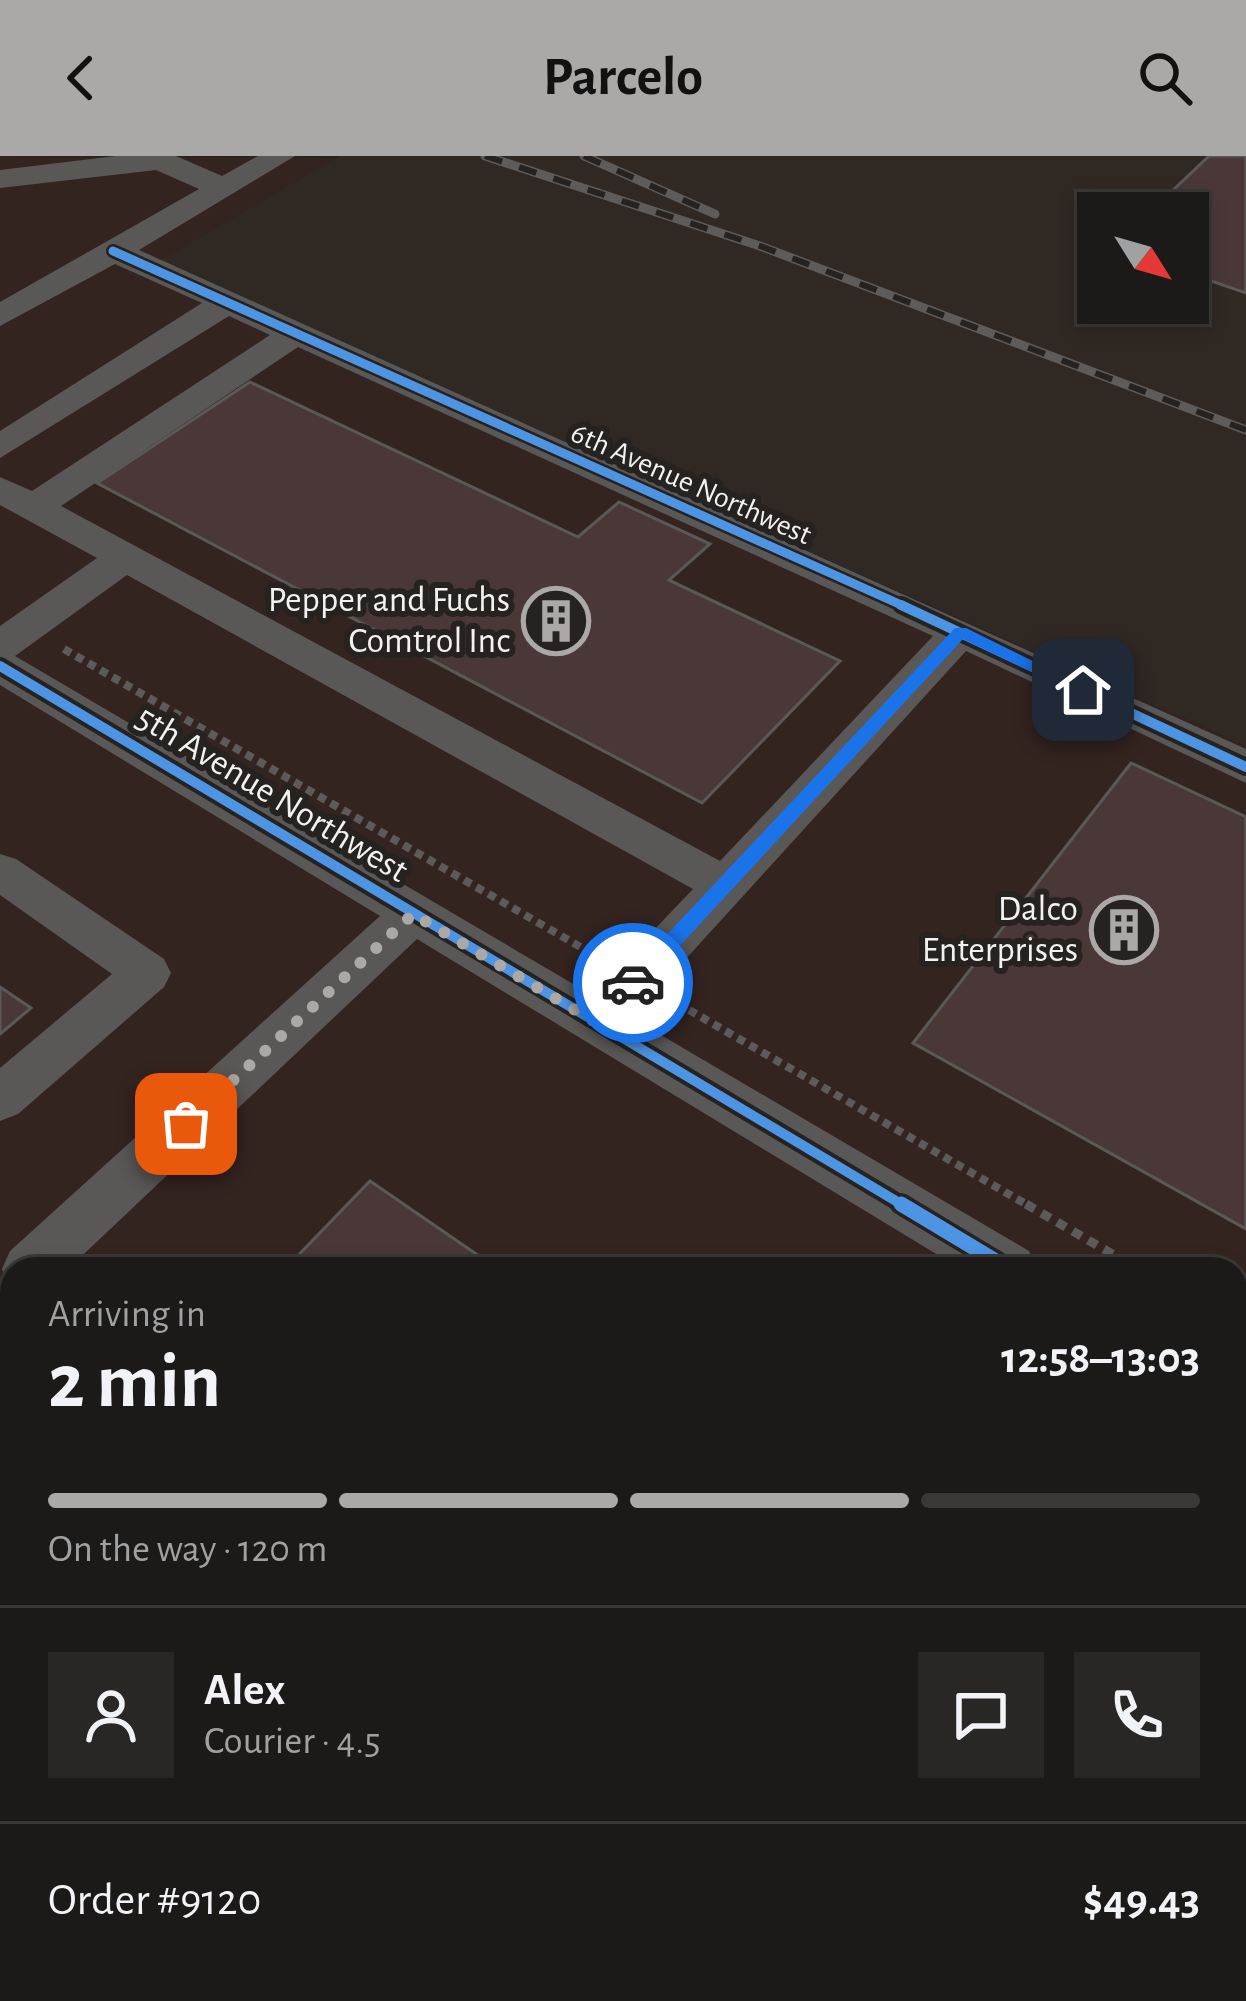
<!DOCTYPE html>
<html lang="en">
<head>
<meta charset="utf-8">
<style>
	body { margin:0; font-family:"Alegreya Sans",sans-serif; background:#282725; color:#f1f3f6; height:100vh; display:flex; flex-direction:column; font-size:45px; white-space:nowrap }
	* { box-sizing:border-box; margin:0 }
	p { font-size:39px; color:#a0a1a2 }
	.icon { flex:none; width:66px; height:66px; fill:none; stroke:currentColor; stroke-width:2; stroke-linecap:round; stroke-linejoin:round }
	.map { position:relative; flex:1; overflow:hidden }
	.details { position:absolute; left:0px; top:1101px; width:1248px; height:744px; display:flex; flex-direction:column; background:#1b1a18; border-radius:36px 36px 0 0; box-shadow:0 6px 18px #0003,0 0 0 3px #393837 }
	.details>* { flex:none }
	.needle { width:78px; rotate:127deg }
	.fabs { position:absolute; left:1077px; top:36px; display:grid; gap:24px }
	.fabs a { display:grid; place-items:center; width:132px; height:132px; border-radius:0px; background:#1b1a18; box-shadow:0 6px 18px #0003,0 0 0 3px #393837; font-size:60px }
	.pin { position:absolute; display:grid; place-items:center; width:102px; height:102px; color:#fff; margin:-51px; border-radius:24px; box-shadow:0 6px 18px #0006 }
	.courier { position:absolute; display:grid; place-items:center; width:120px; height:120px; margin:-60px; border:9px solid #1a73e8; border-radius:50%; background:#fff; color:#222; box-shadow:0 3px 15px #0007 }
	.overview em { font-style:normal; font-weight:700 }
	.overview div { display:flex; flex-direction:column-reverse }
	.overview { display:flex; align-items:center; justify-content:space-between; height:204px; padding:0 48px }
	h1 { font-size:78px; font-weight:700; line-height:90px }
	.bar { display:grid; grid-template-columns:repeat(4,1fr); gap:18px 12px; align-content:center; height:144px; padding:0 48px }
	.bar i { height:15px; border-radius:9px; background:#393837 }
	.bar .selected { background:#aba9a7 }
	.bar p { grid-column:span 4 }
	.line { display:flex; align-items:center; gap:30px; padding:0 48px; border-top:3px solid #393837 }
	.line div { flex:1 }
	.round { display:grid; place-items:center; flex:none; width:126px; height:126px; border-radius:0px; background:#282725 }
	header { display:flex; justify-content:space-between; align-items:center; height:156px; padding:0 48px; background:#aba9a7; color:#111; font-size:54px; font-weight:700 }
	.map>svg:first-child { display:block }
</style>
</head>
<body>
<header><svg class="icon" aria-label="back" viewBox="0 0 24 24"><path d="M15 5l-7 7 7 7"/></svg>Parcelo<svg class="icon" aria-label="search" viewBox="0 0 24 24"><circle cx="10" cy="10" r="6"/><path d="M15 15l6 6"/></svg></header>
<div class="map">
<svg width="1246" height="1845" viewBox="0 0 1246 1845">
	<rect width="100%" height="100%" fill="#242220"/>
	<path fill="#342420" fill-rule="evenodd" d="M0 0 336 2 159 107 1246 590V1845H0ZM12 1113H1236V1833H12Z"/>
	<path fill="#302823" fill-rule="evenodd" d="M339 0H1246V590L158 106ZM1098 57H1188V147H1098Z"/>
	<path fill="#4a3839" stroke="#5b5958" stroke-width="3" d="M1209 0H1246V137L1188 117V57H1149Z
		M250 226 578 381 619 346 710 388 669 424 840 505 702 647 97 327Z
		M1131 607 1246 661V1073L913 887Z
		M0 831 31 852 0 878Z
		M370 1025 498 1113H285Z
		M12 1363V1796L0 1784V1375Z
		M1236 1444 1246 1450V1845H995L1001 1833H1236Z
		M524 1833H818L811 1845H537Z"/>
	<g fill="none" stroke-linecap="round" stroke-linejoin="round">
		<path stroke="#5d5b5a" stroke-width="8" stroke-dasharray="8 6" stroke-linecap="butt" d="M64 493 596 800
			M677 847 1031 1051"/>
		<path stroke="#5d5b5a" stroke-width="9" stroke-dasharray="10 8" stroke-linecap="butt" d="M1026 1048 1138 1113
			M1236 1170 1246 1175"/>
		<path fill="#5a5857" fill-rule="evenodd" d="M116 0H176L222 20 258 0H295L139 94 1246 593V627L966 495 632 862 1029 1095 1037 1113H961L417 783 68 1113H12L10 1131 2 1113 10 1095 380 760 0 529V470L97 402 0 349V321L32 335 270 179 229 160 0 302V275L202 147 115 108 0 170V146L199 33 156 14 0 32V14ZM298 191 933 480 720 705 61 350ZM127 419 693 733 592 839 15 500Z
			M0 698 16 703 164 803 171 817 164 831 18 958 0 965V912L112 818 0 739Z
			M1236 1221 1246 1225V1283L1236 1279Z"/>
		<g stroke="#5d5c5b" stroke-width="9">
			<path id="rail" d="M485 0 760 90 1246 274
				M584 0 715 58"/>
		</g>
		<use href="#rail" stroke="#25221f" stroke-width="6" stroke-dasharray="18" stroke-linecap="butt"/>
		<g stroke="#25221f" stroke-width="14">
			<path id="cycleway-far2" d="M113 95 908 452"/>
		</g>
		<g stroke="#25221f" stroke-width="18">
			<path id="cycleway-far1" d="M901 449 1246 611
				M0 510 906 1051"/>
		</g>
		<g stroke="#25221f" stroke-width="22">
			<path id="cycleway" d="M901 1048 1009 1113"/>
		</g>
		<use href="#cycleway-far2" stroke="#4d94e3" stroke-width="9"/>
		<use href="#cycleway-far1" stroke="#4d94e3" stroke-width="10"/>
		<use href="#cycleway" stroke="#4d94e3" stroke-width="15"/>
	</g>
	<path fill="#1a73e8" d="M955 472H966L1091 534 1077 538 963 483 640 833H626V822Z"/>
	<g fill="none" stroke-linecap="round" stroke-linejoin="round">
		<path stroke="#aba9a7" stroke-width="12" stroke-dasharray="0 21.6" d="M186 968 413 758 597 867 633 827"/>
	</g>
	<defs>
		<g id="building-ring" transform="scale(3.45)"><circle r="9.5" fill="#25221f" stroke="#aba9a7" stroke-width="1.5"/><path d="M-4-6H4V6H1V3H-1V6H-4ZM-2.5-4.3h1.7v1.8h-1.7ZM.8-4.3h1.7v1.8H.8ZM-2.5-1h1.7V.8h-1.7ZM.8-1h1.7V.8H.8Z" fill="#aba9a7"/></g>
	</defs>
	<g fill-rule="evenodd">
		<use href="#building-ring" x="556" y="465"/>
		<use href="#building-ring" x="1124" y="774"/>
	</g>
	<g text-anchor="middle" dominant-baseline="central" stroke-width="12" stroke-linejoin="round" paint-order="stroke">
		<g font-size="30" fill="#f4f2f0" stroke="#25221f">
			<text transform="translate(691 328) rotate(24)">6th Avenue Northwest</text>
		</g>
		<g font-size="36" fill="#f4f2f0" stroke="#25221f" text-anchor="end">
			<text x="510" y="444">Pepper and Fuchs<tspan x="510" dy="41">Comtrol Inc</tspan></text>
			<text x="1078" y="753">Dalco<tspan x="1078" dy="41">Enterprises</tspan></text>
		</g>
		<g font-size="36" fill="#f4f2f0" stroke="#25221f">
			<text transform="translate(272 638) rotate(31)">5th Avenue Northwest</text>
		</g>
	</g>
</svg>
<div class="fabs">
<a><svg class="needle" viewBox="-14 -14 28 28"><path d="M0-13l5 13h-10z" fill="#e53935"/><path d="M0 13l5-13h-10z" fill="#a0a1a2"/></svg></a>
</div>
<div class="pin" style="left:186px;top:968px;background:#ea580c"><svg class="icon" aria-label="bag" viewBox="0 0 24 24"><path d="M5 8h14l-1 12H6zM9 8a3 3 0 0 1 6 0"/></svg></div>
<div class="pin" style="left:1083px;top:534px;background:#1f2937"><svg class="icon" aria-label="home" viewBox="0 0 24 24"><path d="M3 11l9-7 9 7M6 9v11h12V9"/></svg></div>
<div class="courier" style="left:633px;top:827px"><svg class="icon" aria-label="car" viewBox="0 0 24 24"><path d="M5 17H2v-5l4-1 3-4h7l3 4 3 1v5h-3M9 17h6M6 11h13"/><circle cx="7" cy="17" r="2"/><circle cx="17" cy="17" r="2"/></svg></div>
<section class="details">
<div class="overview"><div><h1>2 min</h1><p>Arriving in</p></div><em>12:58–13:03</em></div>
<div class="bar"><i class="selected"></i><i class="selected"></i><i class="selected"></i><i></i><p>On the way · 120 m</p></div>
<div class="line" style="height:216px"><a class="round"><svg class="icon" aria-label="person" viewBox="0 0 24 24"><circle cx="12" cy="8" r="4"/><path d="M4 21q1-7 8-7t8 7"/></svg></a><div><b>Alex</b><p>Courier · 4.5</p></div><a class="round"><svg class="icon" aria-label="chat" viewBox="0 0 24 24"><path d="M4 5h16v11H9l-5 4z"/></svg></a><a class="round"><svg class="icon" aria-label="phone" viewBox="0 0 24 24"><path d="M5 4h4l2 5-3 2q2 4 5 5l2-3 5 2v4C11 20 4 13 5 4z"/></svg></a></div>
<div class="line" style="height:156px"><div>Order #9120</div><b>$49.43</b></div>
</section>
</div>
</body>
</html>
